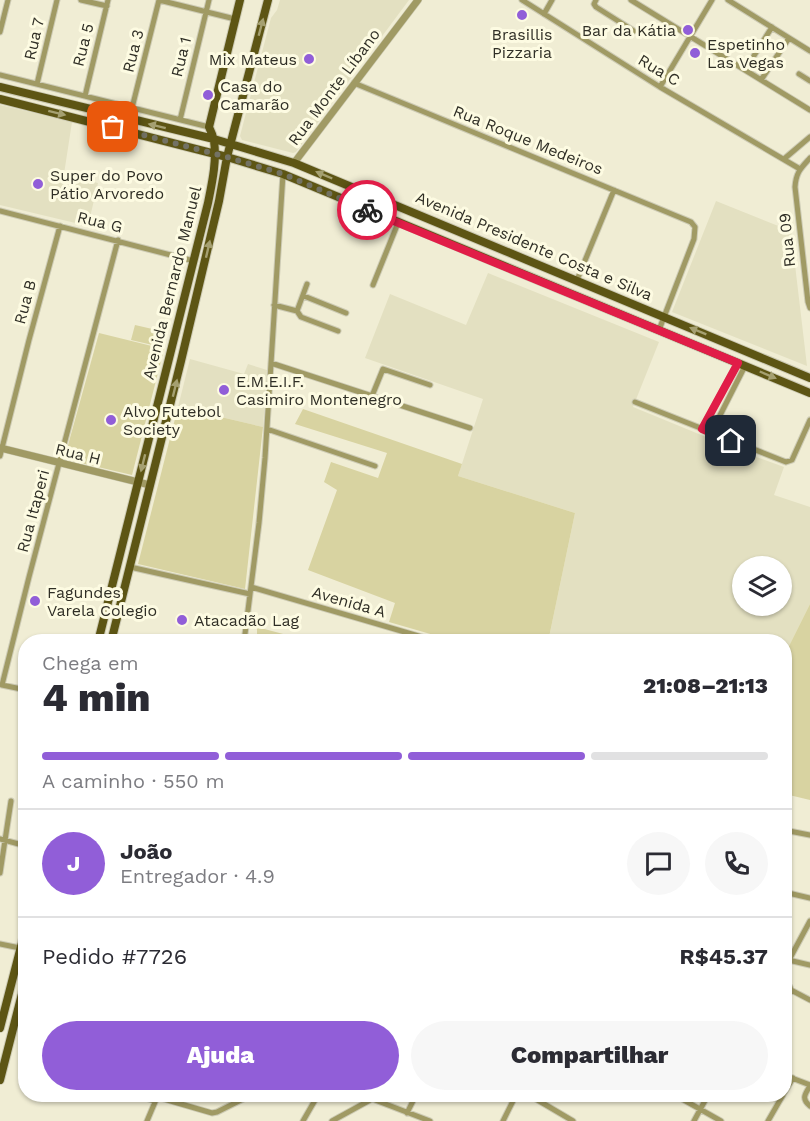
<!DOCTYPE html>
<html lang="pt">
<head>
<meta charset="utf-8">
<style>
	body { margin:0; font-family:"Work Sans",sans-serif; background:#f7f7f7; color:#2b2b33; height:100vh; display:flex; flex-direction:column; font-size:22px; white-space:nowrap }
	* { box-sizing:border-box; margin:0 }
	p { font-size:20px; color:#7c7c81 }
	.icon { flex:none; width:33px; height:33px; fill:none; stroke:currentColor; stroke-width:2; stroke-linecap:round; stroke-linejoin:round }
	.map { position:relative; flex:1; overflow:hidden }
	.drawer { position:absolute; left:18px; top:634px; width:774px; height:468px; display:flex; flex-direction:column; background:#fff; border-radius:24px; box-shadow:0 2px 4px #0004 }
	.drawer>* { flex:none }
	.fabs { position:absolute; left:732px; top:556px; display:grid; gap:12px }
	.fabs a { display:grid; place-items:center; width:60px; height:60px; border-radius:50%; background:#fff; box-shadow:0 2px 4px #0004; font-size:30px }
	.pin { position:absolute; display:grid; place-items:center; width:51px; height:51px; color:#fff; margin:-26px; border-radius:12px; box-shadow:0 3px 9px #0006 }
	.courier { position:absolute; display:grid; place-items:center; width:60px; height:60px; margin:-30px; border:4px solid #e11d48; border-radius:50%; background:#fff; color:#222; box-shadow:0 2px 8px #0007 }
	.headline em { font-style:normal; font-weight:800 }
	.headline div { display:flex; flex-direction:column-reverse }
	.headline { display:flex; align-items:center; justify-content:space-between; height:102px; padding:0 24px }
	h1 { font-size:39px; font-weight:800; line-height:45px }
	.bar { display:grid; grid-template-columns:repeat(4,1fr); gap:9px 6px; align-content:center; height:72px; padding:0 24px }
	.bar i { height:8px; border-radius:4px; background:#e1e1e2 }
	.bar .on { background:#915ed8 }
	.bar p { grid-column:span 4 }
	.line { display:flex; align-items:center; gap:15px; padding:0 24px; border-top:2px solid #e1e1e2 }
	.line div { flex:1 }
	.round { display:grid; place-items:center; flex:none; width:63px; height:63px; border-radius:32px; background:#f7f7f7 }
	.cta { display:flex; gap:12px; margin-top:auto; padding:12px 24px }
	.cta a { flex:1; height:69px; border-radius:36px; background:#915ed8; color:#fff; font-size:24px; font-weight:800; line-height:69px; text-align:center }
	.cta a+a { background:#f7f7f7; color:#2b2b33 }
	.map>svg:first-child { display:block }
</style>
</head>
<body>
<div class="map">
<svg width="810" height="1121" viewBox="0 0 810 1121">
	<rect width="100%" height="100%" fill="#f0edd4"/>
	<path fill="#e3e0c1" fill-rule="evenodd" d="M280 0H409L296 152 293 153 242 140 240 136 271 18 277 10Z
		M0 105 72 122 64 174 98 183 88 226 0 205Z
		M716 201 791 231 807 366 672 312Z
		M488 273 659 342 633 407 745 453 784 467 774 495 810 507V604L785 654 784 642H548L575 513 458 476 483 399 365 358 390 294 466 325ZM742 567H782V606H742Z
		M190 359 244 374 248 364 267 370 263 427 178 407Z"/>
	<path fill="#d8d3a1" d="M135 325 161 331 157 346 131 340Z
		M99 333 164 349 132 475 68 460 65 456Z
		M178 407 263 427 245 589 138 564Z
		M303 409 462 464 458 476 575 513 548 642H458L389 622 395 603 308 570 337 490 324 482 331 462 378 478 387 453 295 424Z
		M810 604V800L785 794V751L792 737 785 735V654Z
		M257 627 313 642H257Z"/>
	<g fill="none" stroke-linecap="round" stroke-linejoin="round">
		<g stroke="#cdcbb5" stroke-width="7">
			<path id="minor" d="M81 0 107 6
				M522 0 660 87 800 169
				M596 0 594 4 596 7 634 31
				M631 0 810 110
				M728 0 810 51
				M544 14 552 0
				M0 32 8 0
				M745 70 772 27
				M799 74 810 81
				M0 75 209 127
				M761 80 789 38
				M354 83 691 222 695 227 694 239 659 330
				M37 84 57 0
				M660 87 712 0
				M85 96 108 0
				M132 108 159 0 235 19
				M180 120 209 0
				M810 158C801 168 796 172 795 187L808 302 810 308
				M784 159 810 137
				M0 211 194 261
				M577 280 614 190
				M373 285 398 223
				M304 296 346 313
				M274 305 297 311 307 284
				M297 311 301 317 338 331
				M271 363 470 428
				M372 396 383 369 430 385
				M635 402 786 462 792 460 810 420
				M267 429 375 466
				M702 429 738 362
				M711 433 745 366
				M0 456 29 340 60 226
				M130 567 250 594
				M251 587 439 642
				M244 642 259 523 265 458 283 174
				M2 685 29 577 118 240
				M2 685 26 690
				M784 830 810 835
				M0 839 26 846
				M0 873 11 801
				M784 892 810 898
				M0 944 20 948
				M784 959 810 965
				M789 960 810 921
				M784 984 790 987 791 990 784 1004
				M791 990 810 1000
				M784 1075 810 1085
				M810 1086C805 1094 801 1099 810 1106
				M784 1093 793 1078
				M136 1095 155 1101
				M362 1095 430 1121
				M529 1095 573 1121
				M675 1095 721 1121
				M157 1097 212 1113 217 1112 251 1095
				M407 1113 416 1095
				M147 1121 158 1095
				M303 1121 318 1095
				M332 1121 372 1099
				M503 1121 516 1095
				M694 1121 708 1095
				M768 1121 783 1095"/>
		</g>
		<g stroke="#cdcbb5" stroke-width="8">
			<path id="tertiary" d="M294 163 418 0
				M0 448 150 485"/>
		</g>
		<g stroke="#cdcbb5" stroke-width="10">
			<path id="primary" d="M0 87 214 139 294 163 810 378
				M0 99 227 157 283 174 810 393
				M98 642 208 203C212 183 217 161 214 141 213 136 211 131 209 127L240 0
				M111 642 181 361 219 201 227 157 268 0
				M0 1028 26 927
				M0 1080 26 978"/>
		</g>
		<use href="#minor" stroke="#a09a64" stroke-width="5"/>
		<use href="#tertiary" stroke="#a09a64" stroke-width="7"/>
		<use href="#primary" stroke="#5d5514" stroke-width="8"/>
	</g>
	<defs><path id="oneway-solid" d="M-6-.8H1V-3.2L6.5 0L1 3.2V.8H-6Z" transform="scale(1.5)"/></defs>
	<g fill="#a5a071">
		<use href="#oneway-solid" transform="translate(261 27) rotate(-75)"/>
		<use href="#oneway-solid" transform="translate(57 113) rotate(14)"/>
		<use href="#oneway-solid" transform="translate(157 126) rotate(-166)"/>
		<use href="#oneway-solid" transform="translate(324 175) rotate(-157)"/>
		<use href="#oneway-solid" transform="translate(208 249) rotate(-77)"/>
		<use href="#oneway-solid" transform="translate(698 331) rotate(-158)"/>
		<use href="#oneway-solid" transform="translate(768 375) rotate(23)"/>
		<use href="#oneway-solid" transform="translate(175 388) rotate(-76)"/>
		<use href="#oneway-solid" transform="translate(143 463) rotate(104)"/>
	</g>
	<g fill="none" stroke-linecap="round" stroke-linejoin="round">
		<path stroke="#737263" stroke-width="6" stroke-dasharray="0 10.8" d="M113 127 227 157 283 174 367 210"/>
		<path stroke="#e11d48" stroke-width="8" d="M367 210 738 363 702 429 731 441"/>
	</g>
	<g fill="#915ed8" stroke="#fdfbe2" stroke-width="2">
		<circle cx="522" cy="15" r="6"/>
		<circle cx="688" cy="30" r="6"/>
		<circle cx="695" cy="53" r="6"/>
		<circle cx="309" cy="59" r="6"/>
		<circle cx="208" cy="95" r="6"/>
		<circle cx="38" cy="184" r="6"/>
		<circle cx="224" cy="390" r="6"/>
		<circle cx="111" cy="420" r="6"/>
		<circle cx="35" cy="601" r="6"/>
		<circle cx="182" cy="620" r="6"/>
	</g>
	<g text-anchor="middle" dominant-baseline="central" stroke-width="6" stroke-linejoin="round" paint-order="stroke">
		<g font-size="16" fill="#302f26" stroke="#fdfbe2" text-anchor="start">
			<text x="676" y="30" text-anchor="end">Bar da Kátia</text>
			<text x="522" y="34" text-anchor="middle">Brasillis<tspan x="522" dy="18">Pizzaria</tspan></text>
			<text x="707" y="44">Espetinho<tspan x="707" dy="18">Las Vegas</tspan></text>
			<text x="297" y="59" text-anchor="end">Mix Mateus</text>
			<text x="220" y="86">Casa do<tspan x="220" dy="18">Camarão</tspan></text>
			<text x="50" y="175">Super do Povo<tspan x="50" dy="18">Pátio Arvoredo</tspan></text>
			<text x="236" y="381">E.M.E.I.F.<tspan x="236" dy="18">Casimiro Montenegro</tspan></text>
			<text x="123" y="411">Alvo Futebol<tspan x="123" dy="18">Society</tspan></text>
			<text x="47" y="592">Fagundes<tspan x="47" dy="18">Varela Colegio</tspan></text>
			<text x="194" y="620">Atacadão Lag</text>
		</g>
		<g font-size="16" fill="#302f26" stroke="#fdfbe2">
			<text transform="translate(34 39) rotate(-77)">Rua 7</text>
			<text transform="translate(83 45) rotate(-76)">Rua 5</text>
			<text transform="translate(133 51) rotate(-76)">Rua 3</text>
			<text transform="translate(181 57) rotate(-76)">Rua 1</text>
			<text transform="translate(659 70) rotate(31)">Rua C</text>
			<text transform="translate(334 87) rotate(-53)">Rua Monte Líbano</text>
			<text transform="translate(528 140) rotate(22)">Rua Roque Medeiros</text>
			<text transform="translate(100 222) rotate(14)">Rua G</text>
			<text transform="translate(787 240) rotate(-96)">Rua 09</text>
			<text transform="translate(534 246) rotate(23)">Avenida Presidente Costa e Silva</text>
			<text transform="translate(172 283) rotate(-76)">Avenida Bernardo Manuel</text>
			<text transform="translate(25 302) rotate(-75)">Rua B</text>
			<text transform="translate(78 454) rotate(14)">Rua H</text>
			<text transform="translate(33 511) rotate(-75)">Rua Itaperi</text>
			<text transform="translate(349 602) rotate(16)">Avenida A</text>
		</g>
	</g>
</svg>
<div class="fabs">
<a><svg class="icon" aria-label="layers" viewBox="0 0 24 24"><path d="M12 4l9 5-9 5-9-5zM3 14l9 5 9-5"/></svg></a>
</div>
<div class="pin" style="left:113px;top:127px;background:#ea580c"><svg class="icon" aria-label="bag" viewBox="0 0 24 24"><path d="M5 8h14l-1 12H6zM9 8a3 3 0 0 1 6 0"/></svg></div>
<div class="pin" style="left:731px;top:441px;background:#1f2937"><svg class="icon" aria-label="home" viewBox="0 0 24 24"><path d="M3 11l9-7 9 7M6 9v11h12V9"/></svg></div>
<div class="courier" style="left:367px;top:210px"><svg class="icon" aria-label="bike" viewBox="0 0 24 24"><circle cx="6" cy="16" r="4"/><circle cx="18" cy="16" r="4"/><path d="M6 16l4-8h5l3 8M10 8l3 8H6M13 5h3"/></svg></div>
<section class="drawer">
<div class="headline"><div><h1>4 min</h1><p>Chega em</p></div><em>21:08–21:13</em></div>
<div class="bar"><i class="on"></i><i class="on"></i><i class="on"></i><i></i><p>A caminho · 550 m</p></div>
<div class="line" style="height:108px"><b class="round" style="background:#915ed8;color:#fff">J</b><div><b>João</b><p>Entregador · 4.9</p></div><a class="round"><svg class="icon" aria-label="chat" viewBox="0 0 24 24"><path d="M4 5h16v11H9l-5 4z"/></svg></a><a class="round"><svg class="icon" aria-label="phone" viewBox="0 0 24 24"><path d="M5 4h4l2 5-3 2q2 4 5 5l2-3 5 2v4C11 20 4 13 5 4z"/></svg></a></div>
<div class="line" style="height:78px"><div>Pedido #7726</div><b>R$45.37</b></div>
<div class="cta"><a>Ajuda</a><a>Compartilhar</a></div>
</section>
</div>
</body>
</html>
